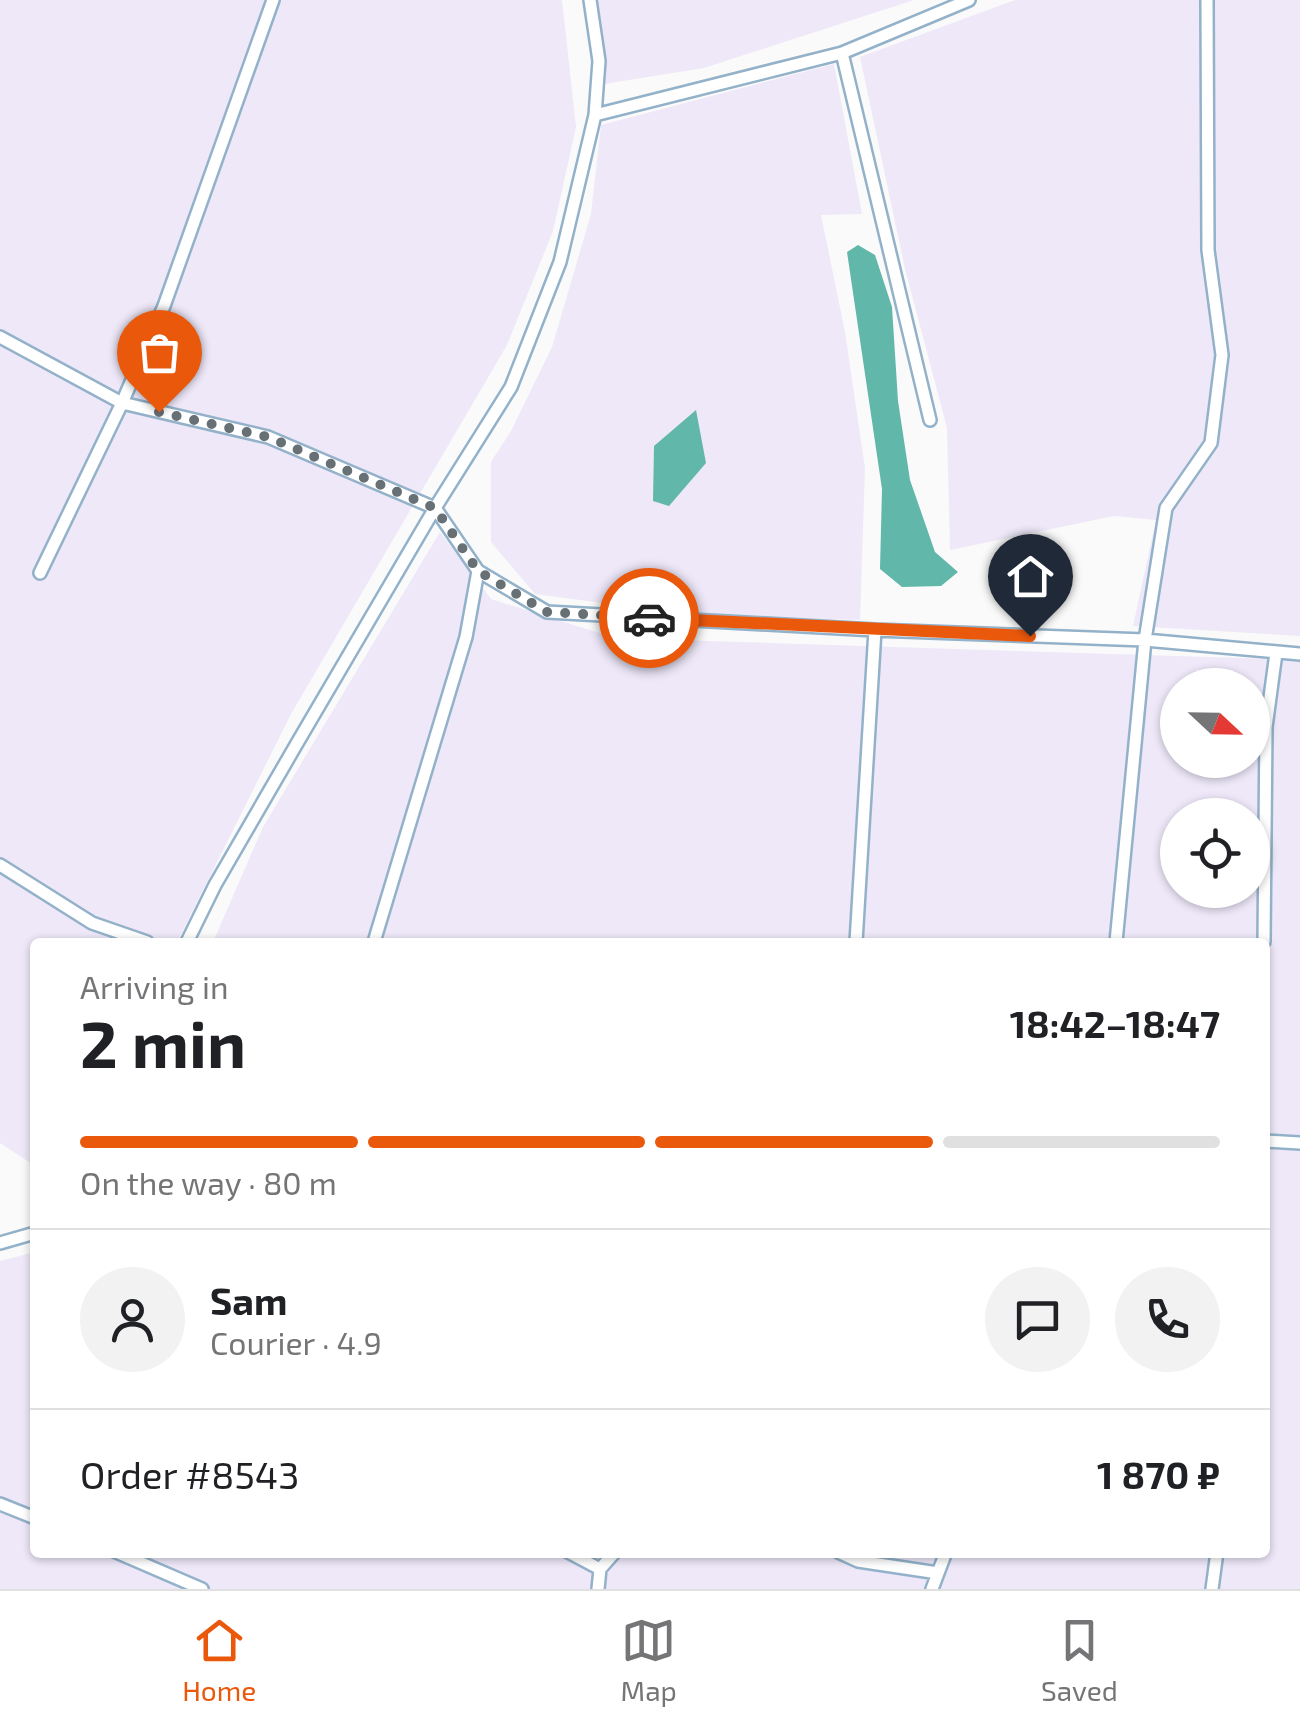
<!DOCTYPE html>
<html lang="en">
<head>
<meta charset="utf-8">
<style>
	body { margin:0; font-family:"Exo 2",sans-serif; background:#f2f2f2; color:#202124; height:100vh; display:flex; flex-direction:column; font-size:38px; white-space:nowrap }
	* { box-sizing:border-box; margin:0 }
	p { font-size:32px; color:#757577 }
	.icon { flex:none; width:55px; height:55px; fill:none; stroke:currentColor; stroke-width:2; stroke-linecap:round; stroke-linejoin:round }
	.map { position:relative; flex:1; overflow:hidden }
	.details { position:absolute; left:30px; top:938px; width:1240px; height:620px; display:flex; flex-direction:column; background:#fff; border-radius:10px; box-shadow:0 2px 8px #0004 }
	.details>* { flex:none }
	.needle { width:65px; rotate:112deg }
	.controls { position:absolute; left:1160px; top:668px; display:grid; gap:20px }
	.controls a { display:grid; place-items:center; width:110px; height:110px; border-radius:50%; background:#fff; box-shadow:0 2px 8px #0004; font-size:50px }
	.pin { position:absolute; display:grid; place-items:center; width:85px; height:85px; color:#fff; margin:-102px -42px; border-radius:50% 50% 50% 0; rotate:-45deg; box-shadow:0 0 10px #0007 }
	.pin .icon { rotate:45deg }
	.courier { position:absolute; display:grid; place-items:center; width:100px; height:100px; margin:-50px; border:8px solid #ea580c; border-radius:50%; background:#fff; color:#222; box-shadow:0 2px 12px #0007 }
	.head em { font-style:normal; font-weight:700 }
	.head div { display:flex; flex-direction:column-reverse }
	.head { display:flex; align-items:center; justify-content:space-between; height:170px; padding:0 50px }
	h1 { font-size:65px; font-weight:700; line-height:75px }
	.bar { display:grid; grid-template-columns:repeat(4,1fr); gap:15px 10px; align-content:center; height:120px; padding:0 50px }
	.bar i { height:12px; border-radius:8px; background:#e0e0e0 }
	.bar .active { background:#ea580c }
	.bar p { grid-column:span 4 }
	.line { display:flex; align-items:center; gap:25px; padding:0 50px; border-top:2px solid #e0e0e0 }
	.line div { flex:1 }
	.round { display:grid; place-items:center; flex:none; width:105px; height:105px; border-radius:52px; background:#f2f2f2 }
	.tabs { display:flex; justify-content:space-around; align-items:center; height:140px; border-top:2px solid #e0e0e0; background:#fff; font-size:28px; color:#757577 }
	.tabs a { display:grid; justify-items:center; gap:5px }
	.tabs .active { color:#ea580c }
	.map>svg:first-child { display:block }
</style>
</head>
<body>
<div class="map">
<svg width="1300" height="1589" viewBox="0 0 1300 1589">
	<rect width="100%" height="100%" fill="#fafafa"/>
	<path fill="#eee8f9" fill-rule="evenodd" d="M0 0H562L576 127 553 231 507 345 291 714 177 942H35V1166L0 1143Z
		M593 0H914L704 68 604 84Z
		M1015 0H1300V636L1133 626 1156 520 1114 516 950 550 947 428 905 269 860 57Z
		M834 64 862 214 821 215 845 332 865 468 860 620 684 614 535 594 491 542V462L511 431 552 347 591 214 601 125Z
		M440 532 491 599 615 638 1300 660V1589H0V1261L35 1252V1552H1265V942H213L263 827ZM1178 685H1252V760H1178ZM1178 815H1252V890H1178Z"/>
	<path fill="#61b7a9" d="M858 245 875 255 892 307 898 401 910 480 935 552 958 572 941 586 902 587 880 569 882 489 847 252Z
		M696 410 706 463 669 506 653 501 654 446Z"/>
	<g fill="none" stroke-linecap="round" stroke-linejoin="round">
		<g stroke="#93b2ca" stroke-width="16">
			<path id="service" d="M273 0 164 306 122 403 268 437 435 508 478 571 547 612 875 630 1145 640 1300 654
				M842 53 930 420
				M595 115 842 53 969 0
				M0 337 122 403 40 573
				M0 865 92 923 147 942
				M187 942 215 885 296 745 435 508 511 387 560 262 595 115 599 61 590 0
				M374 942 466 637 478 571
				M856 942 875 630
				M1116 942 1145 640 1166 508 1211 443 1222 355 1208 250 1207 0
				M1264 942 1266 727 1276 653
				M1265 1141 1300 1143
				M0 1243 35 1233
				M0 1504 35 1518
				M116 1552 202 1589
				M568 1552 600 1569 615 1552
				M838 1552 858 1561 938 1573
				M598 1589 600 1569
				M932 1589 946 1552
				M1212 1589 1217 1552"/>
		</g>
		<use href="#service" stroke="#fff" stroke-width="11"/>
	</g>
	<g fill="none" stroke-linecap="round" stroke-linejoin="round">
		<path stroke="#677075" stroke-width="10" stroke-dasharray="0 18" d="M159 412 268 437 435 508 478 571 547 612 649 618"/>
		<path stroke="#ea580c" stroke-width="12" d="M649 618 1030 636"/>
	</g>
</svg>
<div class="controls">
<a><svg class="needle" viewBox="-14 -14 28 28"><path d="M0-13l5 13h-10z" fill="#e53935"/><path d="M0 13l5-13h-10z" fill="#757577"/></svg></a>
<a><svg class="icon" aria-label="locate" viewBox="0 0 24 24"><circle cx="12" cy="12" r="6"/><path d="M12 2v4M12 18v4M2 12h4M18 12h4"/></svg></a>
</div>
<div class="pin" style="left:159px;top:412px;background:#ea580c"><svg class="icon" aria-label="bag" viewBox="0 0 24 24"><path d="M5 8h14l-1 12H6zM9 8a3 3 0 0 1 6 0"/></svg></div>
<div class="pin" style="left:1030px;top:636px;background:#1f2937"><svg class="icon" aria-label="home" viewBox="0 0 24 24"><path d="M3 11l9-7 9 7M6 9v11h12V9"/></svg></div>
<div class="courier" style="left:649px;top:618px"><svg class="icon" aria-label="car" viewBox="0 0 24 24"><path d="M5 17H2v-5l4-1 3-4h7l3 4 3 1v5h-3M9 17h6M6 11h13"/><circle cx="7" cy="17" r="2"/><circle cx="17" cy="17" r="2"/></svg></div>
<section class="details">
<div class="head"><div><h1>2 min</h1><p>Arriving in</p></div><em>18:42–18:47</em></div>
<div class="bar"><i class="active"></i><i class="active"></i><i class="active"></i><i></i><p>On the way · 80 m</p></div>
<div class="line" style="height:180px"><a class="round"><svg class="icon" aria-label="person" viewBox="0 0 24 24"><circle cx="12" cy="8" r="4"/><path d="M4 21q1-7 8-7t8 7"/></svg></a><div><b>Sam</b><p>Courier · 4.9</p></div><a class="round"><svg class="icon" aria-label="chat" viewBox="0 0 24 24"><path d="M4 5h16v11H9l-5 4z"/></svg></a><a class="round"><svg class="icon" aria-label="phone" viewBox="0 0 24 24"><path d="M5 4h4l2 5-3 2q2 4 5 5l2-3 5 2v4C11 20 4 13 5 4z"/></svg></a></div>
<div class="line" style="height:130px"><div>Order #8543</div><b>1 870 ₽</b></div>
</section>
</div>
<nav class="tabs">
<a class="active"><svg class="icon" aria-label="home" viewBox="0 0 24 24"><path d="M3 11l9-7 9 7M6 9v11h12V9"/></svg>Home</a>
<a><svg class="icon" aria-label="map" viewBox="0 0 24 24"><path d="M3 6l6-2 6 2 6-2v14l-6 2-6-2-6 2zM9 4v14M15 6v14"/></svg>Map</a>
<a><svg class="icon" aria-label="saved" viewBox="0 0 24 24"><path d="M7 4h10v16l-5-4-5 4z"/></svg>Saved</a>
</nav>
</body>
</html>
